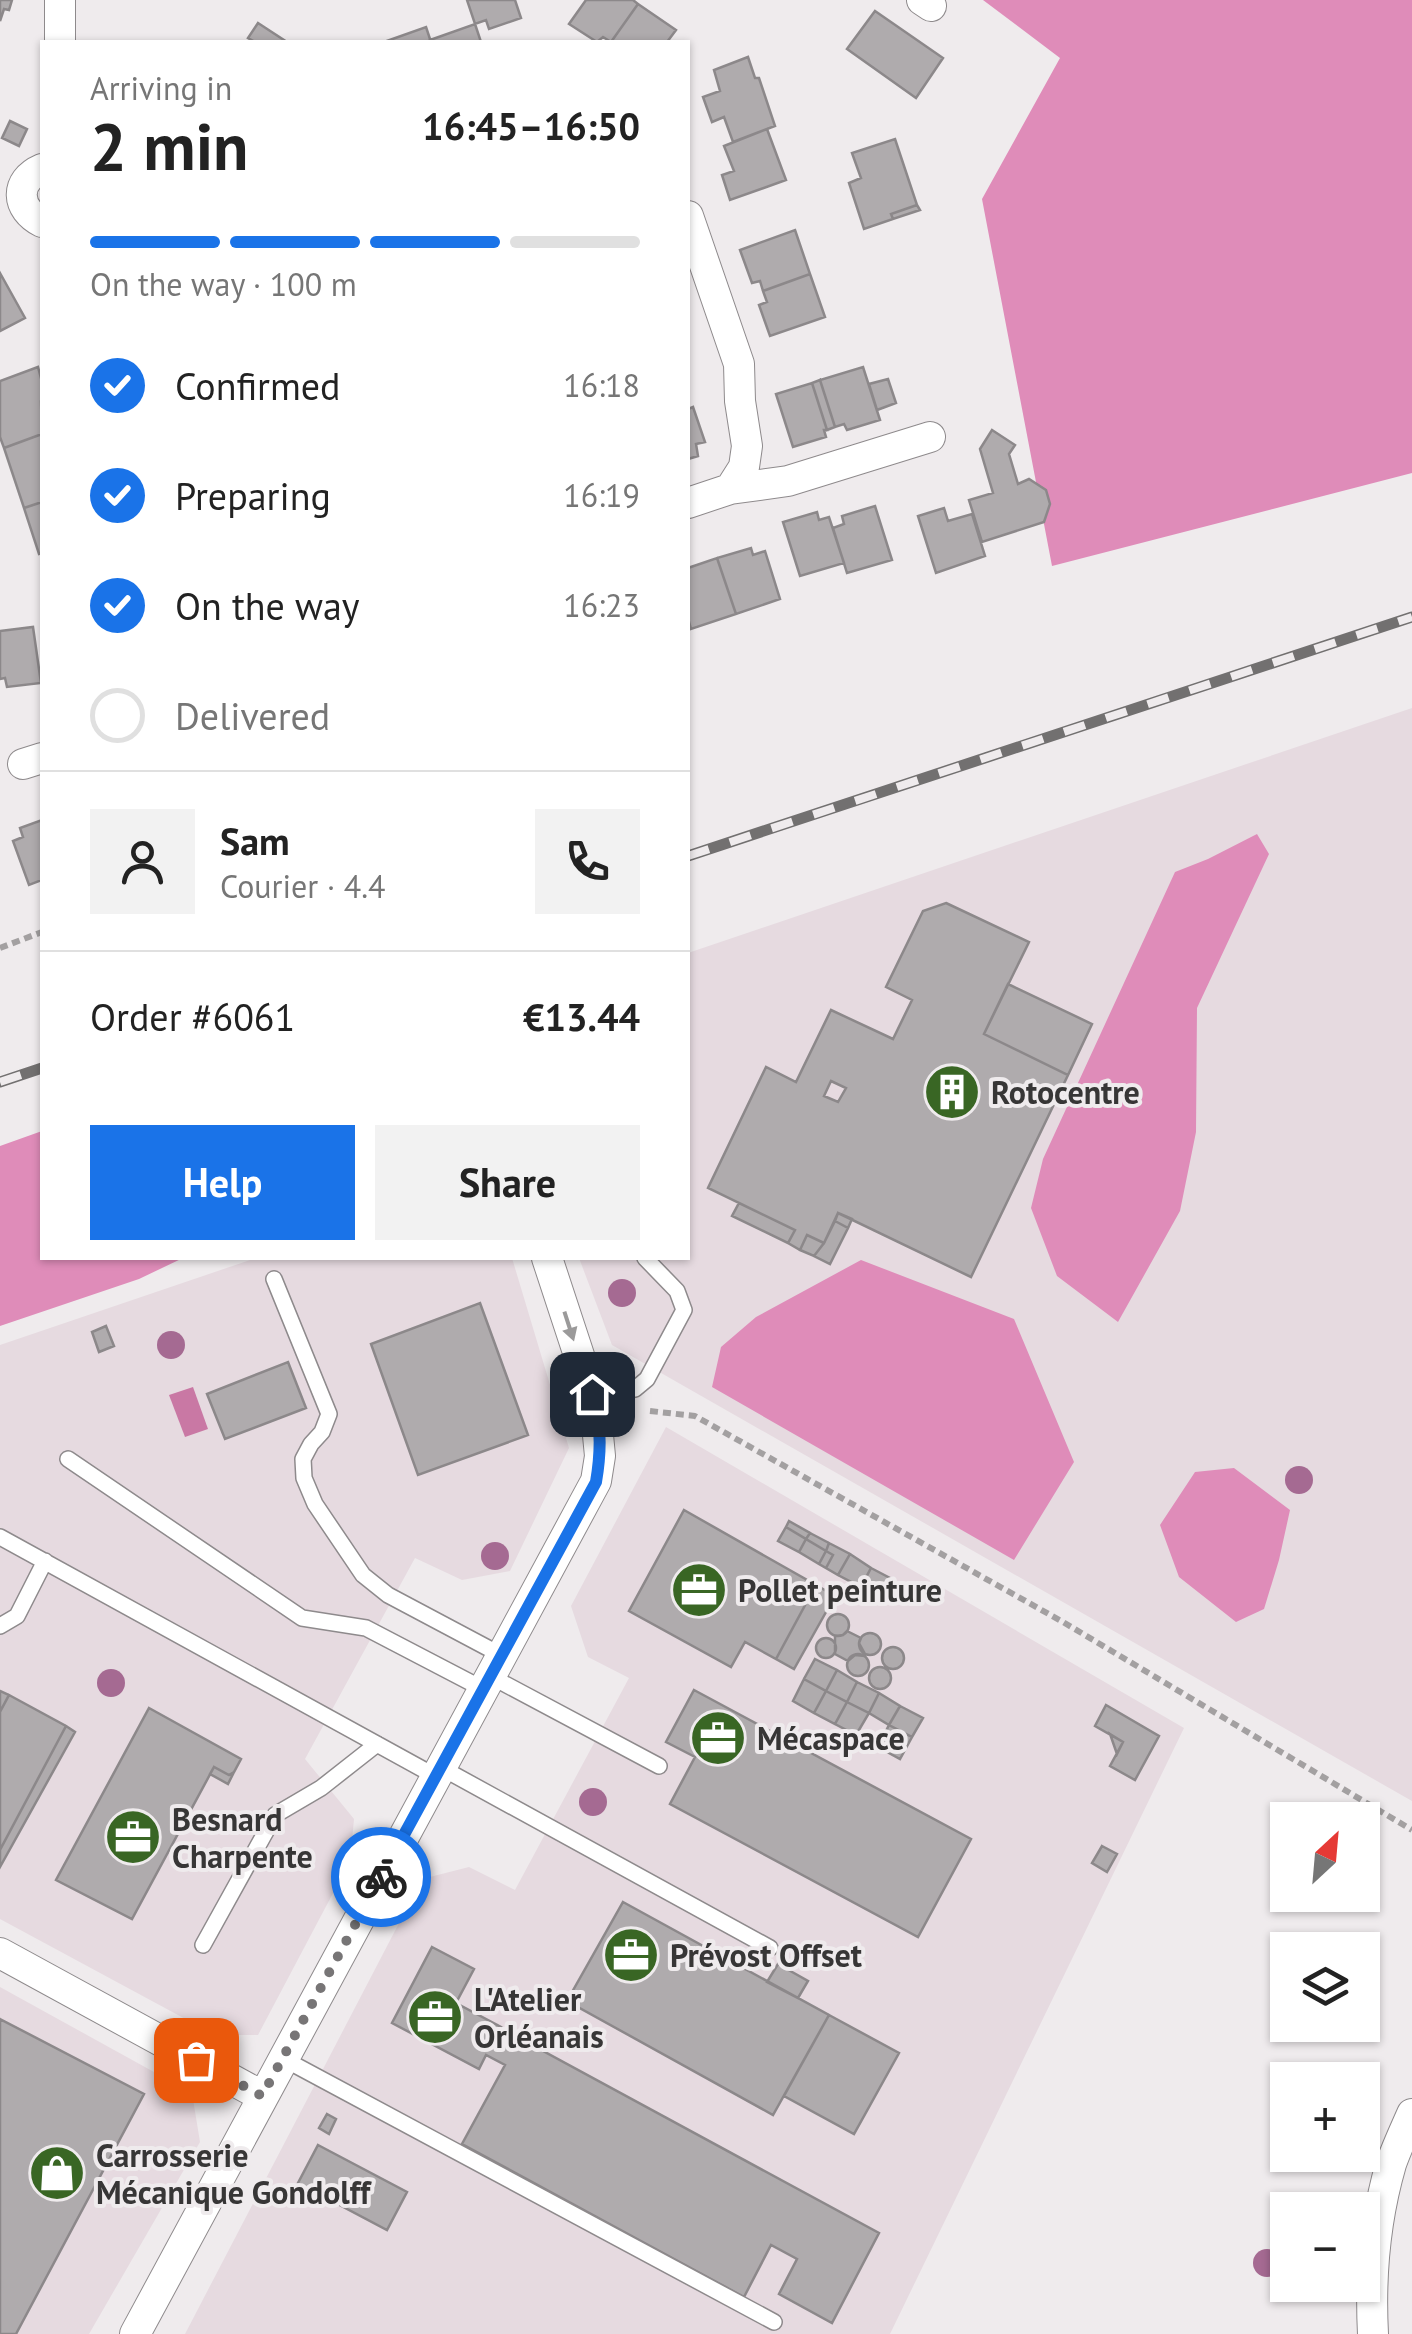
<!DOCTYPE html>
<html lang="en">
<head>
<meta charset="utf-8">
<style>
	body { margin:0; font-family:"PT Sans",sans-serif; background:#f2f2f2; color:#222; height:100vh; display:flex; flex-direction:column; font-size:38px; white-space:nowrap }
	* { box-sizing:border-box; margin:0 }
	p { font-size:32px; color:#767676 }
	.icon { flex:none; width:55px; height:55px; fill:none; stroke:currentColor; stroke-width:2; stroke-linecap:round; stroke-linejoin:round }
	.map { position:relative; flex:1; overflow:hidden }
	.details { position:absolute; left:40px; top:40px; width:650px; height:1220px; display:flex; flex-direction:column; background:#fff; border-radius:0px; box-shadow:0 2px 8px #0004 }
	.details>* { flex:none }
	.needle { width:65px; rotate:26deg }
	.controls { position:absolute; left:1270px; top:1802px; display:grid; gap:20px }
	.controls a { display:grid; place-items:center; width:110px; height:110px; border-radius:0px; background:#fff; box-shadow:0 2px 8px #0004; font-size:50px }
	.pin { position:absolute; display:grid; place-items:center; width:85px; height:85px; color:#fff; margin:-42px; border-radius:20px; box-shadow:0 5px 15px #0006 }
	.courier { position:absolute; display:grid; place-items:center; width:100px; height:100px; margin:-50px; border:8px solid #1a73e8; border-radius:50%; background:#fff; color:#222; box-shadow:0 2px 12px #0007 }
	.summary em { font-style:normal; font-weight:800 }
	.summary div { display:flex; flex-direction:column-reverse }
	.summary { display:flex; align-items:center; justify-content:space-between; height:170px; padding:0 50px }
	h1 { font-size:65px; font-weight:800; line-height:75px }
	.bar { display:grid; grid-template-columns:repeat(4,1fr); gap:15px 10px; align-content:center; height:120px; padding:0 50px }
	.bar i { height:12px; border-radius:8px; background:#e0e0e0 }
	.bar .on { background:#1a73e8 }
	.bar p { grid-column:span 4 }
	.line { display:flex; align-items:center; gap:25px; padding:0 50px; border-top:2px solid #e0e0e0 }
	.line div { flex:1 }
	.round { display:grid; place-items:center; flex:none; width:105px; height:105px; border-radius:0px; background:#f2f2f2 }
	ol { padding:0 50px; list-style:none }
	li { display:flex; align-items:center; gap:30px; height:110px }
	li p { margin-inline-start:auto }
	li .icon { padding:10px; border-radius:50%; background:#1a73e8; color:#fff; stroke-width:4 }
	li:last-child { color:#767676 }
	li i { width:55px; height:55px; border:5px solid #e0e0e0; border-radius:50% }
	.button { display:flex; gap:20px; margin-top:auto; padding:20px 50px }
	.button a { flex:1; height:115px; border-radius:0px; background:#1a73e8; color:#fff; font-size:40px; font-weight:800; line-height:115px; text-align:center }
	.button a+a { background:#f2f2f2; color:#222 }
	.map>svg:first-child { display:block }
</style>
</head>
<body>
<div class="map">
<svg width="1412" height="2334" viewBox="0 0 1412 2334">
	<rect width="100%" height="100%" fill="#efebed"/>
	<path fill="#e6dae0" d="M1412 708V1801L612 1345 579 1258H688V953Z
		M256 1258H512L569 1448 510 1571 462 1580 415 1558 305 1759 354 1819 350 1861 258 2035H215L0 1919V1345Z
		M666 1427 1184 1728 890 2334H185L422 1879 469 1867 515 1890 629 1678 588 1657 571 1606Z
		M0 1987 192 2093 200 2142 89 2334H0Z"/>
	<path fill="#df8cb9" d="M983 0H1412V473L1052 566 982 199 1060 58Z
		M1257 834 1269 854 1197 1008 1196 1132 1180 1211 1118 1322 1057 1276 1031 1208 1043 1159 1175 872 1208 859Z
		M42 1131V1258H183L139 1279 0 1326V1146Z
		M861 1260 1014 1319 1074 1462 1014 1560 712 1387 721 1347 756 1317Z
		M1234 1468 1290 1510 1279 1560 1264 1609 1236 1622 1179 1577 1160 1525 1195 1472Z"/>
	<path fill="#c978a4" d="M193 1387 208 1429 185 1437 169 1395Z"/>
	<path fill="#afabad" stroke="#8c888a" stroke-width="2.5" fill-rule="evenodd" d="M0 0H12L9 10 4 9 0 21Z
		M467 0H515L521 18 489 29 486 20 475 24Z
		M586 0H633L638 4 611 42 603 37 597 42 569 24Z
		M638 4 676 30 667 42H611Z
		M875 11 943 58 916 98 847 49Z
		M258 23 287 42H255L248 38Z
		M475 24 481 42H431L430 40Z
		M426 27 431 42H384Z
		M748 57 755 78H759L775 126 733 142 724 117 712 122 703 97 720 91 714 70Z
		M10 121 27 129 19 146 2 138Z
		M767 129 786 180 730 200 722 175 734 171 724 146Z
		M895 139 917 205 891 214 893 219 864 229 849 183 861 178 852 153Z
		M917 205 920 210 893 219 891 214Z
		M795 230 810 274 763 291 760 281 752 283 740 250Z
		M0 273 25 318 0 331Z
		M810 274 825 317 770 336 759 305 767 302 763 291Z
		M38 367 42 382V400L41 401 42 434 4 448 0 437V381Z
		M863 367 880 420 847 430 844 424 835 427 820 380Z
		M888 379 896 403 877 410 869 384Z
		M820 380 835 427 827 430 812 383Z
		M812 383 827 430H824L826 437 793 447 776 394Z
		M693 407 705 442 696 444 698 456 688 459V409Z
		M992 430 1015 445 1009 454 1018 484 1029 479 1046 490 1050 504 1044 522 982 542 969 500 993 493 980 449Z
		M42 434V502L24 508 4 448Z
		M42 502V553L39 554 24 508Z
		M875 506 892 560 847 573 833 528 844 524 842 516Z
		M944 508 948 521 972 514 985 556 936 573 918 516Z
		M817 512 819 520 829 517 844 563 800 576 783 522Z
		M751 548 753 555 765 551 780 599 736 614 717 558Z
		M717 558 736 614 691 629 688 618V568Z
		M33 627 41 683 7 687 5 678 0 679V631Z
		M42 820V880L29 885 13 841 23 837 20 828Z
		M946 903 1029 942 984 1034 1068 1075 971 1277 838 1213 824 1243 807 1235 800 1250 788 1243 795 1230 708 1188 766 1067 796 1082 831 1010 893 1039 912 1000 886 987 923 911ZM831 1081 846 1088 838 1102 824 1096Z
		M1008 984 1092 1024 1068 1075 984 1034Z
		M739 1203 795 1230 788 1243 732 1216Z
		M838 1213 852 1219 848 1228 835 1221Z
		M835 1221 848 1228 830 1264 814 1256 824 1243Z
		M807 1235 824 1243 814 1256 800 1250Z
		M480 1303 528 1435 418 1475 371 1344Z
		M106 1326 114 1346 99 1352 92 1332Z
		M288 1362 306 1408 225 1439 207 1394Z
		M684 1510 816 1585 776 1659 745 1642 731 1667 629 1611Z
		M789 1521 810 1533 806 1539 786 1527Z
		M786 1527 806 1539 799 1552 778 1541Z
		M810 1533 829 1543 826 1551 806 1539Z
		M806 1539 826 1551 819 1564 799 1552Z
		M829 1543 850 1554 838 1575 826 1568 833 1555 826 1551Z
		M826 1551 833 1555 826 1568 819 1564Z
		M850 1554 871 1568 861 1587 838 1575Z
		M871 1568 890 1578 880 1599 861 1587Z
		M816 1585 835 1596 794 1669 776 1659Z
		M827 1625a11 11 0 1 1 22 0a11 11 0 1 1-22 0Z
		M847 1631 861 1638 859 1643 865 1654 864 1656 855 1655 848 1661 835 1654V1636L843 1635Z
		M859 1644a11 11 0 1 1 22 0a11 11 0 1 1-22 0Z
		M816 1648a10 10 0 1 1 20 0a10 10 0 1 1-20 0Z
		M882 1658a11 11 0 1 1 22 0a11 11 0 1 1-22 0Z
		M847 1665a11 11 0 1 1 22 0a11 11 0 1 1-22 0Z
		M815 1659 837 1670 826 1691 804 1679Z
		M869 1678a11 11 0 1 1 22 0a11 11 0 1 1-22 0Z
		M837 1670 857 1682 847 1702 826 1691Z
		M804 1679 826 1691 814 1713 793 1701Z
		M857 1682 879 1693 869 1713 847 1702Z
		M694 1690 971 1839 918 1937 670 1804 695 1757 666 1742Z
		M0 1691 9 1695 0 1712Z
		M826 1691 847 1702 835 1724 814 1713Z
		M879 1693 900 1706 889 1725 869 1713Z
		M9 1695 66 1726 0 1850V1712Z
		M847 1702 869 1713 856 1735 835 1724Z
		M1106 1705 1159 1736 1135 1780 1110 1766 1123 1742 1095 1726Z
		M900 1706 923 1718 912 1737 889 1725Z
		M149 1708 241 1759 234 1772 229 1775 214 1767 132 1919 56 1880Z
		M889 1725 912 1737 900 1759 878 1747Z
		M66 1726 75 1732 0 1867V1850Z
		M1110 1734 1123 1742 1117 1754Z
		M214 1767 229 1775 234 1772 228 1784 210 1774Z
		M1102 1846 1117 1854 1107 1872 1092 1863Z
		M623 1902 829 2015 773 2115 567 2001Z
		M432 1947 474 1969 456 2003 501 2027 497 2034 516 2044 519 2038 879 2233 832 2323 779 2294 797 2259 771 2245 744 2297 462 2144 505 2065 486 2055 479 2069 392 2023Z
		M778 1964 808 1981 798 1998 767 1982Z
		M829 2015 899 2053 854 2134 784 2096Z
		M0 2019 144 2094 16 2334H0Z
		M1337 2070 1358 2080H1332Z
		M327 2114 336 2119 329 2134 319 2128Z
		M318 2145 407 2192 387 2230 298 2183Z"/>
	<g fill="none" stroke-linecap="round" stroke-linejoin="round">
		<g stroke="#8e8a8c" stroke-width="18">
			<path id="service" d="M274 1279 329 1414 322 1432 311 1444 303 1459 304 1478 315 1504 363 1575 388 1595 501 1655
				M592 1394 635 1389 647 1379 684 1310 677 1291 645 1258
				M68 1459 302 1618 366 1628 483 1689
				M0 1537 435 1776
				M0 1626 17 1616 45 1561
				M490 1676 659 1766
				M440 1767 770 1948
				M203 1945 275 1815 321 1788 377 1744
				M282 2058 774 2322"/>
		</g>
		<g stroke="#8e8a8c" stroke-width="32">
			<path id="minor" d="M60 0V42
				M922 0 931 6
				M42 169C14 181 16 209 42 222
				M688 216 739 364 740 401 747 446 744 467 730 489 688 503
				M730 489 788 481 930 437
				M23 764 42 758
				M0 1953 262 2096
				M135 2334 596 1481 600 1456 595 1404 547 1258
				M1373 2334C1370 2277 1375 2219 1391 2164 1397 2147 1405 2130 1412 2114"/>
		</g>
		<path stroke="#a3a0a1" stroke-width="6" stroke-dasharray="8 5" stroke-linecap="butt" d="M0 948 42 932
			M650 1411 695 1416 1063 1622 1412 1830"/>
		<use href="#service" stroke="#fff" stroke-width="15"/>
		<use href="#minor" stroke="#fff" stroke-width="30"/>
		<g stroke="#727070" stroke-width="11">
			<path id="rail" d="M688 856 1412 617
				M0 1082 42 1068"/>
		</g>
		<use href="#rail" stroke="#efebed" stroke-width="8" stroke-dasharray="22" stroke-linecap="butt"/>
	</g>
	<g fill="#a56a92">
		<circle cx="622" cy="1293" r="14"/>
		<circle cx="171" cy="1345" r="14"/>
		<circle cx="1299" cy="1480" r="14"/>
		<circle cx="495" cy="1556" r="14"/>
		<circle cx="111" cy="1683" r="14"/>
		<circle cx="593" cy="1802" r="14"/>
		<circle cx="1267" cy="2263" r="14"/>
	</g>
	<defs><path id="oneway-solid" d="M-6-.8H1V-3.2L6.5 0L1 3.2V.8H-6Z" transform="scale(2.5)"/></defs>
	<use fill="#9b9a9a" href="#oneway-solid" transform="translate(569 1326) rotate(72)"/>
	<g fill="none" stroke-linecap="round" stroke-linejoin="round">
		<path stroke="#777576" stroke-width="10" stroke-dasharray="0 18" d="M196 2060 262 2096 381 1877"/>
		<path stroke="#1a73e8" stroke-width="12" d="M381 1877 596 1482C601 1453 602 1422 592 1394"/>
	</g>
	<defs>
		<g id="building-disc" transform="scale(2.875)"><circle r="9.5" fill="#396624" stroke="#efebed"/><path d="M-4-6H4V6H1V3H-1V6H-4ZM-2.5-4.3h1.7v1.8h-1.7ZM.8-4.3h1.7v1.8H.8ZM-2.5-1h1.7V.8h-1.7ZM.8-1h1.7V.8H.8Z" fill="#fff"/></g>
		<g id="office-disc" transform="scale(2.875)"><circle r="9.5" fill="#396624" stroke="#efebed"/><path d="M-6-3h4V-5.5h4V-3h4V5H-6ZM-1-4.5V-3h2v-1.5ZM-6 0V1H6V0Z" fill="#fff"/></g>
		<g id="shop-disc" transform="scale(2.875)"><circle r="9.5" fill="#396624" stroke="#efebed"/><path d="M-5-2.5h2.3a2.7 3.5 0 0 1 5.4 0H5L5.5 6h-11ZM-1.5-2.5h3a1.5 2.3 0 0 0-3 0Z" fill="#fff"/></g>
	</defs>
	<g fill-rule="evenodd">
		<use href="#building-disc" x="952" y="1092"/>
		<use href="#office-disc" x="699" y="1590"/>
		<use href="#office-disc" x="718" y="1738"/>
		<use href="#office-disc" x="133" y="1837"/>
		<use href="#office-disc" x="631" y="1955"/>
		<use href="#office-disc" x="435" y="2017"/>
		<use href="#shop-disc" x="57" y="2173"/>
	</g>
	<g text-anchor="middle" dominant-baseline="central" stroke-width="8" stroke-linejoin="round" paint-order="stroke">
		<g font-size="32" font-weight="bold" fill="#373636" stroke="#efebed" text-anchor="start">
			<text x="991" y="1092">Rotocentre</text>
			<text x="738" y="1590">Pollet peinture</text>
			<text x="757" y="1738">Mécaspace</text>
			<text x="172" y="1819">Besnard<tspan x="172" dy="37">Charpente</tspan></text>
			<text x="670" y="1955">Prévost Offset</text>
			<text x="474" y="1999">L'Atelier<tspan x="474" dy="37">Orléanais</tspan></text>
			<text x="96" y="2155">Carrosserie<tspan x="96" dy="37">Mécanique Gondolff</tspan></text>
		</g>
	</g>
</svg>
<div class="controls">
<a><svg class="needle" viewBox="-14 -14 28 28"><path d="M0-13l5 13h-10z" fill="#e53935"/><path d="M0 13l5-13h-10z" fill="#767676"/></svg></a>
<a><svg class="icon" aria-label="layers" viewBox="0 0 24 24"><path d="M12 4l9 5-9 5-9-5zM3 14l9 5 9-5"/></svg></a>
<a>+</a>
<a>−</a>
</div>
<div class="pin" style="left:196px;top:2060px;background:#ea580c"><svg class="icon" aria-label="bag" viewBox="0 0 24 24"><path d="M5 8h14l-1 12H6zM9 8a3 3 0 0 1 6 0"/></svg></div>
<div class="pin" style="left:592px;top:1394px;background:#1f2937"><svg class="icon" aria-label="home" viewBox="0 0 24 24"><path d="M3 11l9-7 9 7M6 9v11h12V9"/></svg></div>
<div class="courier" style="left:381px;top:1877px"><svg class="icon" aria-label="bike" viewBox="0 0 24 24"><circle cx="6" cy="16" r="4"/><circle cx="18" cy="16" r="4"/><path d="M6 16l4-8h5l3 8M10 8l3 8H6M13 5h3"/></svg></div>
<section class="details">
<div class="summary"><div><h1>2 min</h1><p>Arriving in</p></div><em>16:45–16:50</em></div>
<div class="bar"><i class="on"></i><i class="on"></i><i class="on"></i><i></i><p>On the way · 100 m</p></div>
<ol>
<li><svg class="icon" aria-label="check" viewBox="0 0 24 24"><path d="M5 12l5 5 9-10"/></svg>Confirmed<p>16:18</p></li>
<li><svg class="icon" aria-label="check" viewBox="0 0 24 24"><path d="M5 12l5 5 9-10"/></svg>Preparing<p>16:19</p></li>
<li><svg class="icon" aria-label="check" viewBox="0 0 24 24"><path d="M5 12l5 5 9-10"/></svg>On the way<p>16:23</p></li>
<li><i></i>Delivered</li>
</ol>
<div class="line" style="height:180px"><a class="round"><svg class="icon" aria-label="person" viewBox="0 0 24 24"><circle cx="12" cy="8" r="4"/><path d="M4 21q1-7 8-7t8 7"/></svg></a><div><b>Sam</b><p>Courier · 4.4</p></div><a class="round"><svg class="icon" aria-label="phone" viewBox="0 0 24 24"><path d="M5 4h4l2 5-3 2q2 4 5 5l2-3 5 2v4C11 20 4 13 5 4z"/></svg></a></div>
<div class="line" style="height:130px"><div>Order #6061</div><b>€13.44</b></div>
<div class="button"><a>Help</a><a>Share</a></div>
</section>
</div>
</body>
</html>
